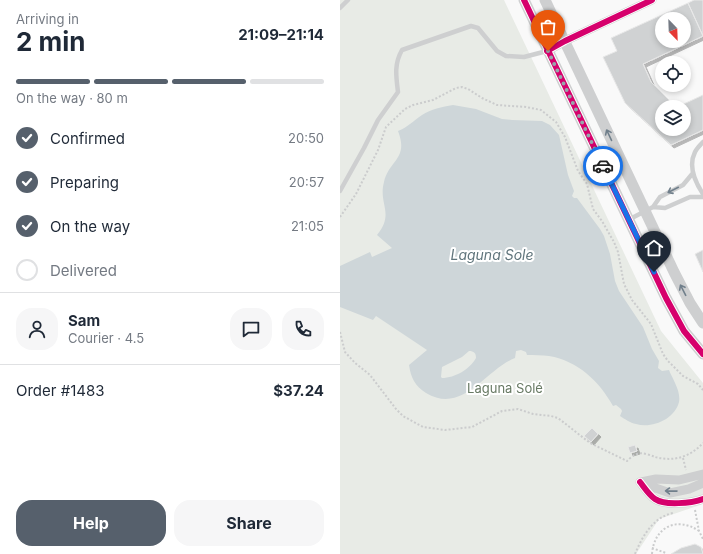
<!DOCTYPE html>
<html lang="en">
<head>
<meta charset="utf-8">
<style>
	body { margin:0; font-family:Inter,sans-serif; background:#f6f6f7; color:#1f2937; height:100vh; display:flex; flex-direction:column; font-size:15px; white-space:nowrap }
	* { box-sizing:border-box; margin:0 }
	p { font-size:13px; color:#747a83 }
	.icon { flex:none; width:22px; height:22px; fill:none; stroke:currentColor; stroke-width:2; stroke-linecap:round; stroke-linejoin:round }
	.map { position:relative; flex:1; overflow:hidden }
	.sheet { display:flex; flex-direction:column; background:#fff; width:340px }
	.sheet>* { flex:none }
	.needle { width:26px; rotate:157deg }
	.controls { position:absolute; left:315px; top:12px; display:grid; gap:8px }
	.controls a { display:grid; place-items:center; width:36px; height:36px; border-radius:50%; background:#fff; box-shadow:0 2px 6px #0003; font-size:20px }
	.pin { position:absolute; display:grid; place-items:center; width:34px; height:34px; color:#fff; margin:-41px -17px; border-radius:50% 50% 50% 0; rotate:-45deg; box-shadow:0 0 4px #0007 }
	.pin .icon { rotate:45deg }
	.courier { position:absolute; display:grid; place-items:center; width:40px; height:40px; margin:-20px; border:3px solid #1a73e8; border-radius:50%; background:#fff; color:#222; box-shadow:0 1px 5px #0007 }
	.head em { font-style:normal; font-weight:700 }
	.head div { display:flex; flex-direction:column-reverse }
	.head { display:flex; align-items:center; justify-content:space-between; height:68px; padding:0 16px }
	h1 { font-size:26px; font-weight:700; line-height:30px }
	.bar { display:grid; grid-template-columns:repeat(4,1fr); gap:6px 4px; align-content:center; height:48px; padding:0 16px }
	.bar i { height:5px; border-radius:3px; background:#e0e1e3 }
	.bar .current { background:#56606c }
	.bar p { grid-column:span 4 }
	.line { display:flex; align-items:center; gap:10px; padding:0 16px; border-top:1px solid #e0e1e3 }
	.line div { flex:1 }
	.round { display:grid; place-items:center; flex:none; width:42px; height:42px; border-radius:16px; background:#f6f6f7 }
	ol { padding:0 16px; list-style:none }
	li { display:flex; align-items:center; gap:12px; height:44px }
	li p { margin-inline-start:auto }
	li .icon { padding:4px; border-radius:50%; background:#56606c; color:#fff; stroke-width:4 }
	li:last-child { color:#747a83 }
	li i { width:22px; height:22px; border:2px solid #e0e1e3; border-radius:50% }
	.action { display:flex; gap:8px; margin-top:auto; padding:8px 16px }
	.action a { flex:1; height:46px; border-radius:16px; background:#56606c; color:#fff; font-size:16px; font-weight:700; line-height:46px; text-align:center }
	.action a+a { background:#f6f6f7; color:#1f2937 }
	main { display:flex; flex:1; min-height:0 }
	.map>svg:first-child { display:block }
</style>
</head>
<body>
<main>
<section class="sheet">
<div class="head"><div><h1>2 min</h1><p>Arriving in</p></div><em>21:09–21:14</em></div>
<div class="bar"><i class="current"></i><i class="current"></i><i class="current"></i><i></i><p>On the way · 80 m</p></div>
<ol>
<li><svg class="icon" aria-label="check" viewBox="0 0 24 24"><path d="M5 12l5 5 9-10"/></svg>Confirmed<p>20:50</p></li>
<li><svg class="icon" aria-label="check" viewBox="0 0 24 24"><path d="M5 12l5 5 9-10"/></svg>Preparing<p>20:57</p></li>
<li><svg class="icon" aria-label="check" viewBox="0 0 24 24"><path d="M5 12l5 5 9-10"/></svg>On the way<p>21:05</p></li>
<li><i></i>Delivered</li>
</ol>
<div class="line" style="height:72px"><a class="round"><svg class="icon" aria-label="person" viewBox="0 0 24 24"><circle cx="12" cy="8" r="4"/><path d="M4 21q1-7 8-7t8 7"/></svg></a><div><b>Sam</b><p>Courier · 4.5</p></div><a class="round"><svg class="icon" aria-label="chat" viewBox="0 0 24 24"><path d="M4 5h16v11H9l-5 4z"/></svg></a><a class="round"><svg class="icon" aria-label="phone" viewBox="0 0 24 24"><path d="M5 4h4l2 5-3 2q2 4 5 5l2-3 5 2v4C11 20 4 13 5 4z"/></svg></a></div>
<div class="line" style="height:52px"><div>Order #1483</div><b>$37.24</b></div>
<div class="action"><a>Help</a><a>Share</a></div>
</section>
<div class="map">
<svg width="363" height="554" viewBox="0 0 363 554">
	<defs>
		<filter id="shadow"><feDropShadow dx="3" dy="3" stdDeviation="0" flood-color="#0004"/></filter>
	</defs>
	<rect width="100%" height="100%" fill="#f9f9f9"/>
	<path fill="#e8ebe6" d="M0 0H164L321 331 363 383V504L319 519 296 554H0Z"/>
	<path fill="#ced6d9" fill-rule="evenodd" d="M113 105 136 109 162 119 172 120 202 121 210 125 219 135 228 175 234 191 232 196 234 198H237L260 229 264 236 270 254 275 281 279 291 303 327 312 349 319 361 318 368 322 371 329 370C333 380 341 391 339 402 335 419 312 429 296 424 290 423 285 419 280 416L282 411 281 409 276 405 273 406C259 381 238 361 209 356 202 355 194 355 187 355L186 352 181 350 176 351 175 358C145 370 123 415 86 393 75 386 71 378 69 365L87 350 36 316 33 320 0 307V266L30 252 32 257 52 248 37 235C55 213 38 204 44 182 49 160 69 159 58 131 68 127 73 121 82 115 91 109 102 107 113 105ZM129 351C134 351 136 353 136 358 130 369 115 378 102 378L101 377 102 367 122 357Z"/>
	<path fill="#d0d2d3" stroke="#e8e8e8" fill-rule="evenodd" filter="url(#shadow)" d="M354 0H363V36L348 3Z
		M348 3 363 36 303 64 311 82 336 107H322V129H344V107H337L363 95V130L331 145 285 103 263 57 277 51 271 38ZM322 19H344V41H322Z
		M363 250V272L355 254Z
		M252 428 258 434 251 442 244 436Z
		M295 445 297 451 290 453 288 447Z
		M355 544 361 547 363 554H331L341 548Z"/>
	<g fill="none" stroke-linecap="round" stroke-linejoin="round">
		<path stroke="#cbcccd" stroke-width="2" stroke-dasharray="2 2" stroke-linecap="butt" d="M0 217 16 194 38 150 46 127 65 109 73 105 93 100 116 88 122 87 128 89 142 98 157 105 186 107 201 110 216 122 225 137 238 171 247 184 253 209 262 221 274 242 278 252 284 284 292 300 311 324 323 354 328 361 343 376 358 384 363 390
			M0 332 5 352 15 363 30 375 56 409 63 416 83 427 105 430 132 427 162 411 178 409 193 414 211 416 218 418 250 443 287 461C289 459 293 455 297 454 302 452 310 455 315 457 334 462 350 457 363 443
			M343 458 346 470
			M355 510 359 531 363 539
			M312 548 326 553
			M295 554C302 537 313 517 333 513
			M312 554C314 527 337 516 359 531"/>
		<path stroke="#cecfd0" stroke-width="4.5" d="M0 8 8 0
			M363 142C360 145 357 148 355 152 348 166 355 182 363 194
			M0 191 24 148 38 120 58 92C56 76 54 64 62 50L131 26 138 28 157 51 166 56 184 57 207 51
			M313 207 320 197 343 185 353 173
			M290 219 313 207 325 208 350 197H363"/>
		<path stroke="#cecfd0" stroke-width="9" d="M207 51 225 41 312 0
			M300 482C304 487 309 495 315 499 325 506 352 503 363 499
			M301 482 316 479 339 480 363 474
			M301 483 330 493 349 489 363 483"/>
		<path stroke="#cecfd0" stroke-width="11" d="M184 0 326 298 344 331 363 354
			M205 0 334 272 350 303 363 323"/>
		<g stroke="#fff" stroke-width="8">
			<path id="cycleway" d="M184 0 326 298 344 331 363 354
				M207 51 225 41 312 0
				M300 482C304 487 309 495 315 499 325 506 352 503 363 499"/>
		</g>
		<use href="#cycleway" stroke="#d6006c" stroke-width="6"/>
	</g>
	<defs><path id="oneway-shaft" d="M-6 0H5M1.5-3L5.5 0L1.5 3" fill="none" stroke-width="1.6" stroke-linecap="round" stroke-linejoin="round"/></defs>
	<g stroke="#707f8b">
		<use href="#oneway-shaft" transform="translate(269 135) rotate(-115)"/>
		<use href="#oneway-shaft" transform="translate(333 190) rotate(153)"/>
		<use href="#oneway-shaft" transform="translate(343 290) rotate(-117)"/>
		<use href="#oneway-shaft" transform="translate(331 491) rotate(-179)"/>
	</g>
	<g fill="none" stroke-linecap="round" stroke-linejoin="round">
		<path stroke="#99a4ac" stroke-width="4" stroke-dasharray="0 7.2" d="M208 51 263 166"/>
		<path stroke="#1a73e8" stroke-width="5" d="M263 166 314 272"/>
	</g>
	<g text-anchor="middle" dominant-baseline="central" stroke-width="4" stroke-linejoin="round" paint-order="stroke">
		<g font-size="13" fill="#687a64" stroke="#fff">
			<text x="165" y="388">Laguna Solé</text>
		</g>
		<g font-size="14" font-style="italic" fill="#60757c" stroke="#fff">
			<text x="152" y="254">Laguna Sole</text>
		</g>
	</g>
</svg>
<div class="controls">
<a><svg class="needle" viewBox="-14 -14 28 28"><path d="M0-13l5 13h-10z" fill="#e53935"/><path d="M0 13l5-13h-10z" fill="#747a83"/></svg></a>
<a><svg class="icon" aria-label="locate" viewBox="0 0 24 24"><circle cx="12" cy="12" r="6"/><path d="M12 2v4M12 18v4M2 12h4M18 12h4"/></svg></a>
<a><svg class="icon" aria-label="layers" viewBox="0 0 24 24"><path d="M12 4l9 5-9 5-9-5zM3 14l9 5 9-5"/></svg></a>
</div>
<div class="pin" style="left:208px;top:51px;background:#ea580c"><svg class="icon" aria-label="bag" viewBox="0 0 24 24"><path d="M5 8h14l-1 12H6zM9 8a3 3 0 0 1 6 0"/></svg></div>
<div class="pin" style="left:314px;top:272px;background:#1f2937"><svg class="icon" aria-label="home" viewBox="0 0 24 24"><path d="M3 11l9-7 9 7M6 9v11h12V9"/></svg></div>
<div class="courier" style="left:263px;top:166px"><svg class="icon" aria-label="car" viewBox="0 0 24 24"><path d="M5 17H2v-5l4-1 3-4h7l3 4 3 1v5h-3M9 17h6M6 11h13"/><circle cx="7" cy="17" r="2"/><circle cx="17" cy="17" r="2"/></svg></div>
</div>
</main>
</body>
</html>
